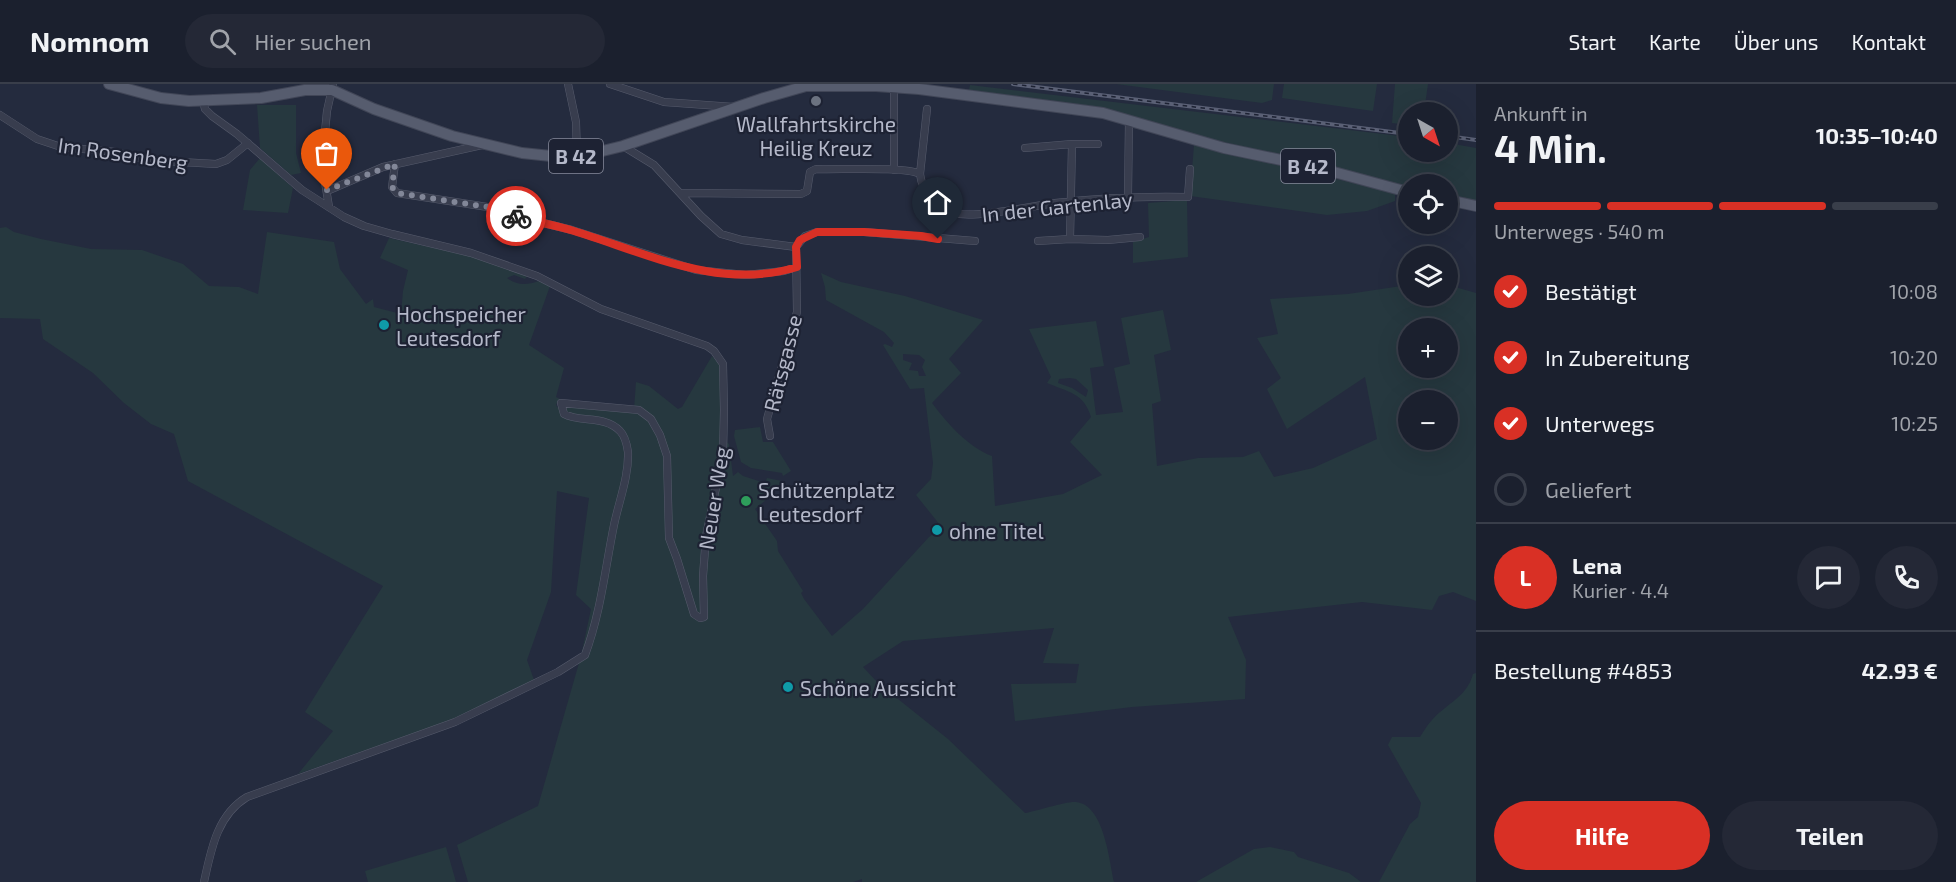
<!DOCTYPE html>
<html lang="de">
<head>
<meta charset="utf-8">
<style>
	body { margin:0; font-family:"Exo 2",sans-serif; background:#242836; color:#f1f3f6; height:100vh; display:flex; flex-direction:column; font-size:22px; white-space:nowrap }
	* { box-sizing:border-box; margin:0 }
	p { font-size:20px; color:#a0a3aa }
	.icon { flex:none; width:33px; height:33px; fill:none; stroke:currentColor; stroke-width:2; stroke-linecap:round; stroke-linejoin:round }
	.map { position:relative; flex:1; overflow:hidden }
	.side { display:flex; flex-direction:column; background:#1b202e; width:480px }
	.side>* { flex:none }
	.needle { width:39px; rotate:141deg }
	.controls { position:absolute; left:1398px; top:18px; display:grid; gap:12px }
	.controls a { display:grid; place-items:center; width:60px; height:60px; border-radius:50%; background:#1b202e; box-shadow:0 6px 24px #0002,0 0 0 2px #393e4a; font-size:30px }
	.pin { position:absolute; display:grid; place-items:center; width:51px; height:51px; color:#fff; margin:-62px -26px; border-radius:50% 50% 50% 0; rotate:-45deg; box-shadow:0 0 6px #0007 }
	.pin .icon { rotate:45deg }
	.courier { position:absolute; display:grid; place-items:center; width:60px; height:60px; margin:-30px; border:4px solid #d93025; border-radius:50%; background:#fff; color:#222; box-shadow:0 2px 8px #0007 }
	.headline em { font-style:normal; font-weight:700 }
	.headline div { display:flex; flex-direction:column-reverse }
	.headline { display:flex; align-items:center; justify-content:space-between; height:102px; padding:0 18px }
	h1 { font-size:39px; font-weight:700; line-height:45px }
	.bar { display:grid; grid-template-columns:repeat(4,1fr); gap:9px 6px; align-content:center; height:72px; padding:0 18px }
	.bar i { height:8px; border-radius:4px; background:#393e4a }
	.bar .active { background:#d93025 }
	.bar p { grid-column:span 4 }
	.line { display:flex; align-items:center; gap:15px; padding:0 18px; border-top:2px solid #393e4a }
	.line div { flex:1 }
	.round { display:grid; place-items:center; flex:none; width:63px; height:63px; border-radius:32px; background:#242836 }
	ol { padding:0 18px; list-style:none }
	li { display:flex; align-items:center; gap:18px; height:66px }
	li p { margin-inline-start:auto }
	li .icon { padding:6px; border-radius:50%; background:#d93025; color:#fff; stroke-width:4 }
	li:last-child { color:#a0a3aa }
	li i { width:33px; height:33px; border:3px solid #393e4a; border-radius:50% }
	.primary-button { display:flex; gap:12px; margin-top:auto; padding:12px 18px }
	.primary-button a { flex:1; height:69px; border-radius:36px; background:#d93025; color:#fff; font-size:24px; font-weight:700; line-height:69px; text-align:center }
	.primary-button a+a { background:#242836; color:#f1f3f6 }
	header { display:flex; align-items:center; gap:36px; box-sizing:border-box; height:84px; padding:0 30px; background:#1b202e; border-bottom:2px solid #393e4a }
	header strong { font-size:28px }
	nav { display:flex; gap:33px; margin-inline-start:auto; font-size:21px }
	.search { width:420px; height:54px; background:#242836; display:flex; align-items:center; gap:15px; box-sizing:border-box; padding:0 21px; border-radius:33px; color:#a0a3aa; font-size:22px }
	main { display:flex; flex:1; min-height:0 }
	.map>svg:first-child { display:block }
</style>
</head>
<body>
<header>
<strong>Nomnom</strong>
<div class="search"><svg class="icon" aria-label="search" viewBox="0 0 24 24"><circle cx="10" cy="10" r="6"/><path d="M15 15l6 6"/></svg>Hier suchen</div>
<nav><a>Start</a><a>Karte</a><a>Über uns</a><a>Kontakt</a></nav>
</header>
<main>
<div class="map">
<svg width="1476" height="798" viewBox="0 0 1476 798">
	<rect width="100%" height="100%" fill="#242b3e"/>
	<path fill="#26383f" fill-rule="evenodd" d="M1116 0H1274L1272 16 1262 19Z
		M1284 0H1377L1373 27 1282 14Z
		M1395 0H1428L1424 28H1408V41L1392 39Z
		M970 1 1408 53V68H1448V59L1476 64V117L1448 111V100H1408V102L1207 54 1092 22 969 6Z
		M257 21H296V69L301 89 291 91 260 64Z
		M1194 61 1395 109V117L1367 127 1327 131 1190 112Z
		M260 74 293 104 288 129 243 126 250 86Z
		M1187 116 1188 173 1133 179V158L1149 153 1148 119Z
		M6 143 14 148 41 155 91 165 142 166 183 180 209 202 239 203 258 210 267 148 334 158 340 185 366 220 373 215 374 223 401 230 403 207 408 186 380 174 389 154 478 174 527 192 525 195 514 191 507 194C518 202 527 201 539 197L550 202 529 261 564 284 556 313 562 316 556 320 557 323 634 326 636 298 649 302 678 325 682 323 712 272 720 281V351L729 360 733 392 738 388 743 392 765 399 767 394 782 397 772 411 755 425 777 457 778 467 803 507 801 509 804 515 832 552 863 525 929 453 938 447 940 441 916 411 931 395 933 379 924 304 910 305 883 261 885 260 892 263 894 259 884 248 826 216 825 203 821 189 841 198 905 212 983 236 949 275 961 289 932 319C947 339 968 363 992 372L995 422 1063 410 1102 391 1070 358 1091 333C1084 309 1068 308 1047 299L1051 293 1029 245 1096 237 1104 282 1090 284 1096 331 1123 328 1114 284 1130 280 1121 234 1163 226 1171 266 1154 271 1161 317 1152 320 1157 382 1198 374 1243 373 1259 367 1274 393 1313 384 1377 355 1365 293 1287 345 1267 305 1281 294 1257 254 1278 250 1270 215 1348 210 1408 201V212H1448V201L1476 209V517L1453 508 1439 512 1432 526 1362 518 1228 533 1246 576 1245 615 1132 623 1015 637 1011 600 1076 599 1079 580 1043 579 1054 544 903 557 863 583 878 599 948 655 1025 729C1037 727 1066 717 1076 718 1104 721 1109 775 1114 798H862V795L853 798H468L457 761 538 722 581 572 591 525 576 511 589 414 557 407 551 508 527 576 534 596 449 637 298 690 333 647 305 628 383 502 188 397 174 350 151 340 124 319 93 289 43 255 40 235 0 234V144ZM1408 244H1448V284H1408ZM903 270 919 271 925 276 922 283 926 292H919L918 287 909 286 912 279 903 276ZM1070 294 1076 295 1088 306 1086 313 1072 304 1058 299 1059 295ZM1408 316H1448V356H1408Z
		M760 343 763 358H773L791 387 783 392 782 389 751 384 741 378 734 352 735 346Z
		M1476 589V798H1379L1410 740 1418 733 1421 719 1388 661 1392 653H1420C1424 647 1427 641 1432 636 1447 619 1467 613 1473 590Z
		M446 763 456 798H368L365 787Z
		M1270 763 1294 768 1298 773 1349 789 1361 798H1196L1254 765Z"/>
	<g fill="none" stroke-linecap="round" stroke-linejoin="round">
		<g stroke="#565b6c" stroke-width="8">
			<path id="street" d="M568 0 576 38 577 71
				M610 0 664 18 734 23
				M203 17 205 25 212 32 237 50 302 106 344 133 364 142 392 150 471 169 537 192 601 225 707 262 714 267 723 280 724 326 723 370 706 452 703 492 704 533 700 534 694 530 677 475 669 454 667 372 660 351 651 335 639 326 561 319 564 330C581 339 605 331 620 347 625 352 627 361 628 368 629 392 619 417 614 441 605 485 601 528 585 571L558 588 455 638 247 713C217 731 211 766 204 798
				M927 25 920 90C922 108 937 124 954 129 974 135 1032 122 1055 119 1099 114 1143 112 1188 113L1190 85
				M0 31 37 55 61 63 116 68 146 76 216 80 227 76 248 59
				M1072 60H1098
				M623 62 654 81 701 132 721 150 742 156 796 163
				M1025 64 1072 60 1070 155 1108 156 1140 153
				M395 80 392 103 397 109 494 124 527 135 572 146 696 186 746 191 784 187 797 183
				M894 86V3
				M327 107 383 83 482 61
				M681 109 801 110 807 107 810 88 816 85C837 86 905 82 920 90
				M1128 112 1129 36
				M329 123 322 79 327 27 333 0
				M1038 157 1070 155
				M796 163 805 152 817 148H864L975 157
				M770 352 767 335 797 228 796 163"/>
		</g>
		<g stroke="#414657" stroke-width="12">
			<path id="primary" d="M109 0 161 14 189 17 261 14 305 6H332L374 25 452 52 522 69 551 72 586 71 623 62 764 14 806 2H876L919 5 1103 29 1224 64 1319 84 1408 108
				M1448 116 1476 122"/>
		</g>
		<use href="#street" stroke="#383d4e" stroke-width="7"/>
		<use href="#primary" stroke="#565c6e" stroke-width="10"/>
		<g stroke="#5a6075" stroke-width="4">
			<path id="rail" d="M1013 0 1408 50
				M1448 52 1476 56"/>
		</g>
		<use href="#rail" stroke="#1d2233" stroke-width="1.5" stroke-dasharray="4.5" stroke-linecap="butt"/>
	</g>
	<g fill="none" stroke-linecap="round" stroke-linejoin="round">
		<path stroke="#828798" stroke-width="6" stroke-dasharray="0 10.8" d="M327 106 395 80 392 103 397 109 494 124 516 132"/>
		<path stroke="#d93025" stroke-width="8" d="M516 132C535 138 555 141 574 147 646 169 720 207 797 183L796 163 800 156 817 148H864L921 152 938 155"/>
	</g>
	<circle fill="#6b7280" stroke="#1d2233" stroke-width="2" cx="816" cy="17" r="6"/>
	<g fill="#0f9aa8" stroke="#1d2233" stroke-width="2">
		<circle cx="384" cy="241" r="6"/>
		<circle cx="937" cy="446" r="6"/>
		<circle cx="788" cy="603" r="6"/>
	</g>
	<circle fill="#2e9e5b" stroke="#1d2233" stroke-width="2" cx="746" cy="417" r="6"/>
	<g text-anchor="middle" dominant-baseline="central" stroke-width="4.5" stroke-linejoin="round" paint-order="stroke">
		<g fill="#1d2233" stroke="#878b9c" stroke-width="1.5">
			<rect x="549" y="55" width="54" height="34" rx="4.5"/>
			<rect x="1281" y="65" width="54" height="34" rx="4.5"/>
		</g>
		<g font-size="20" font-weight="bold" fill="#b4b8c9">
			<text x="576" y="72">B 42</text>
			<text x="1308" y="82">B 42</text>
		</g>
		<g font-size="21" fill="#b4b8c9" stroke="#1d2233" text-anchor="start">
			<text x="816" y="39" text-anchor="middle">Wallfahrtskirche<tspan x="816" dy="24">Heilig Kreuz</tspan></text>
			<text x="396" y="229">Hochspeicher<tspan x="396" dy="24">Leutesdorf</tspan></text>
			<text x="758" y="405">Schützenplatz<tspan x="758" dy="24">Leutesdorf</tspan></text>
			<text x="949" y="446">ohne Titel</text>
			<text x="800" y="603">Schöne Aussicht</text>
		</g>
		<g font-size="21" fill="#b4b8c9" stroke="#1d2233">
			<text transform="translate(123 69) rotate(8)">Im Rosenberg</text>
			<text transform="translate(1057 122) rotate(-6)">In der Gartenlay</text>
			<text transform="translate(782 279) rotate(-76)">Rätsgasse</text>
			<text transform="translate(713 414) rotate(-81)">Neuer Weg</text>
		</g>
	</g>
</svg>
<div class="controls">
<a><svg class="needle" viewBox="-14 -14 28 28"><path d="M0-13l5 13h-10z" fill="#e53935"/><path d="M0 13l5-13h-10z" fill="#a0a3aa"/></svg></a>
<a><svg class="icon" aria-label="locate" viewBox="0 0 24 24"><circle cx="12" cy="12" r="6"/><path d="M12 2v4M12 18v4M2 12h4M18 12h4"/></svg></a>
<a><svg class="icon" aria-label="layers" viewBox="0 0 24 24"><path d="M12 4l9 5-9 5-9-5zM3 14l9 5 9-5"/></svg></a>
<a>+</a>
<a>−</a>
</div>
<div class="pin" style="left:327px;top:106px;background:#ea580c"><svg class="icon" aria-label="bag" viewBox="0 0 24 24"><path d="M5 8h14l-1 12H6zM9 8a3 3 0 0 1 6 0"/></svg></div>
<div class="pin" style="left:938px;top:155px;background:#1f2937"><svg class="icon" aria-label="home" viewBox="0 0 24 24"><path d="M3 11l9-7 9 7M6 9v11h12V9"/></svg></div>
<div class="courier" style="left:516px;top:132px"><svg class="icon" aria-label="bike" viewBox="0 0 24 24"><circle cx="6" cy="16" r="4"/><circle cx="18" cy="16" r="4"/><path d="M6 16l4-8h5l3 8M10 8l3 8H6M13 5h3"/></svg></div>
</div>
<section class="side">
<div class="headline"><div><h1>4 Min.</h1><p>Ankunft in</p></div><em>10:35–10:40</em></div>
<div class="bar"><i class="active"></i><i class="active"></i><i class="active"></i><i></i><p>Unterwegs · 540 m</p></div>
<ol>
<li><svg class="icon" aria-label="check" viewBox="0 0 24 24"><path d="M5 12l5 5 9-10"/></svg>Bestätigt<p>10:08</p></li>
<li><svg class="icon" aria-label="check" viewBox="0 0 24 24"><path d="M5 12l5 5 9-10"/></svg>In Zubereitung<p>10:20</p></li>
<li><svg class="icon" aria-label="check" viewBox="0 0 24 24"><path d="M5 12l5 5 9-10"/></svg>Unterwegs<p>10:25</p></li>
<li><i></i>Geliefert</li>
</ol>
<div class="line" style="height:108px"><b class="round" style="background:#d93025;color:#fff">L</b><div><b>Lena</b><p>Kurier · 4.4</p></div><a class="round"><svg class="icon" aria-label="chat" viewBox="0 0 24 24"><path d="M4 5h16v11H9l-5 4z"/></svg></a><a class="round"><svg class="icon" aria-label="phone" viewBox="0 0 24 24"><path d="M5 4h4l2 5-3 2q2 4 5 5l2-3 5 2v4C11 20 4 13 5 4z"/></svg></a></div>
<div class="line" style="height:78px"><div>Bestellung #4853</div><b>42.93 €</b></div>
<div class="primary-button"><a>Hilfe</a><a>Teilen</a></div>
</section>
</main>
</body>
</html>
